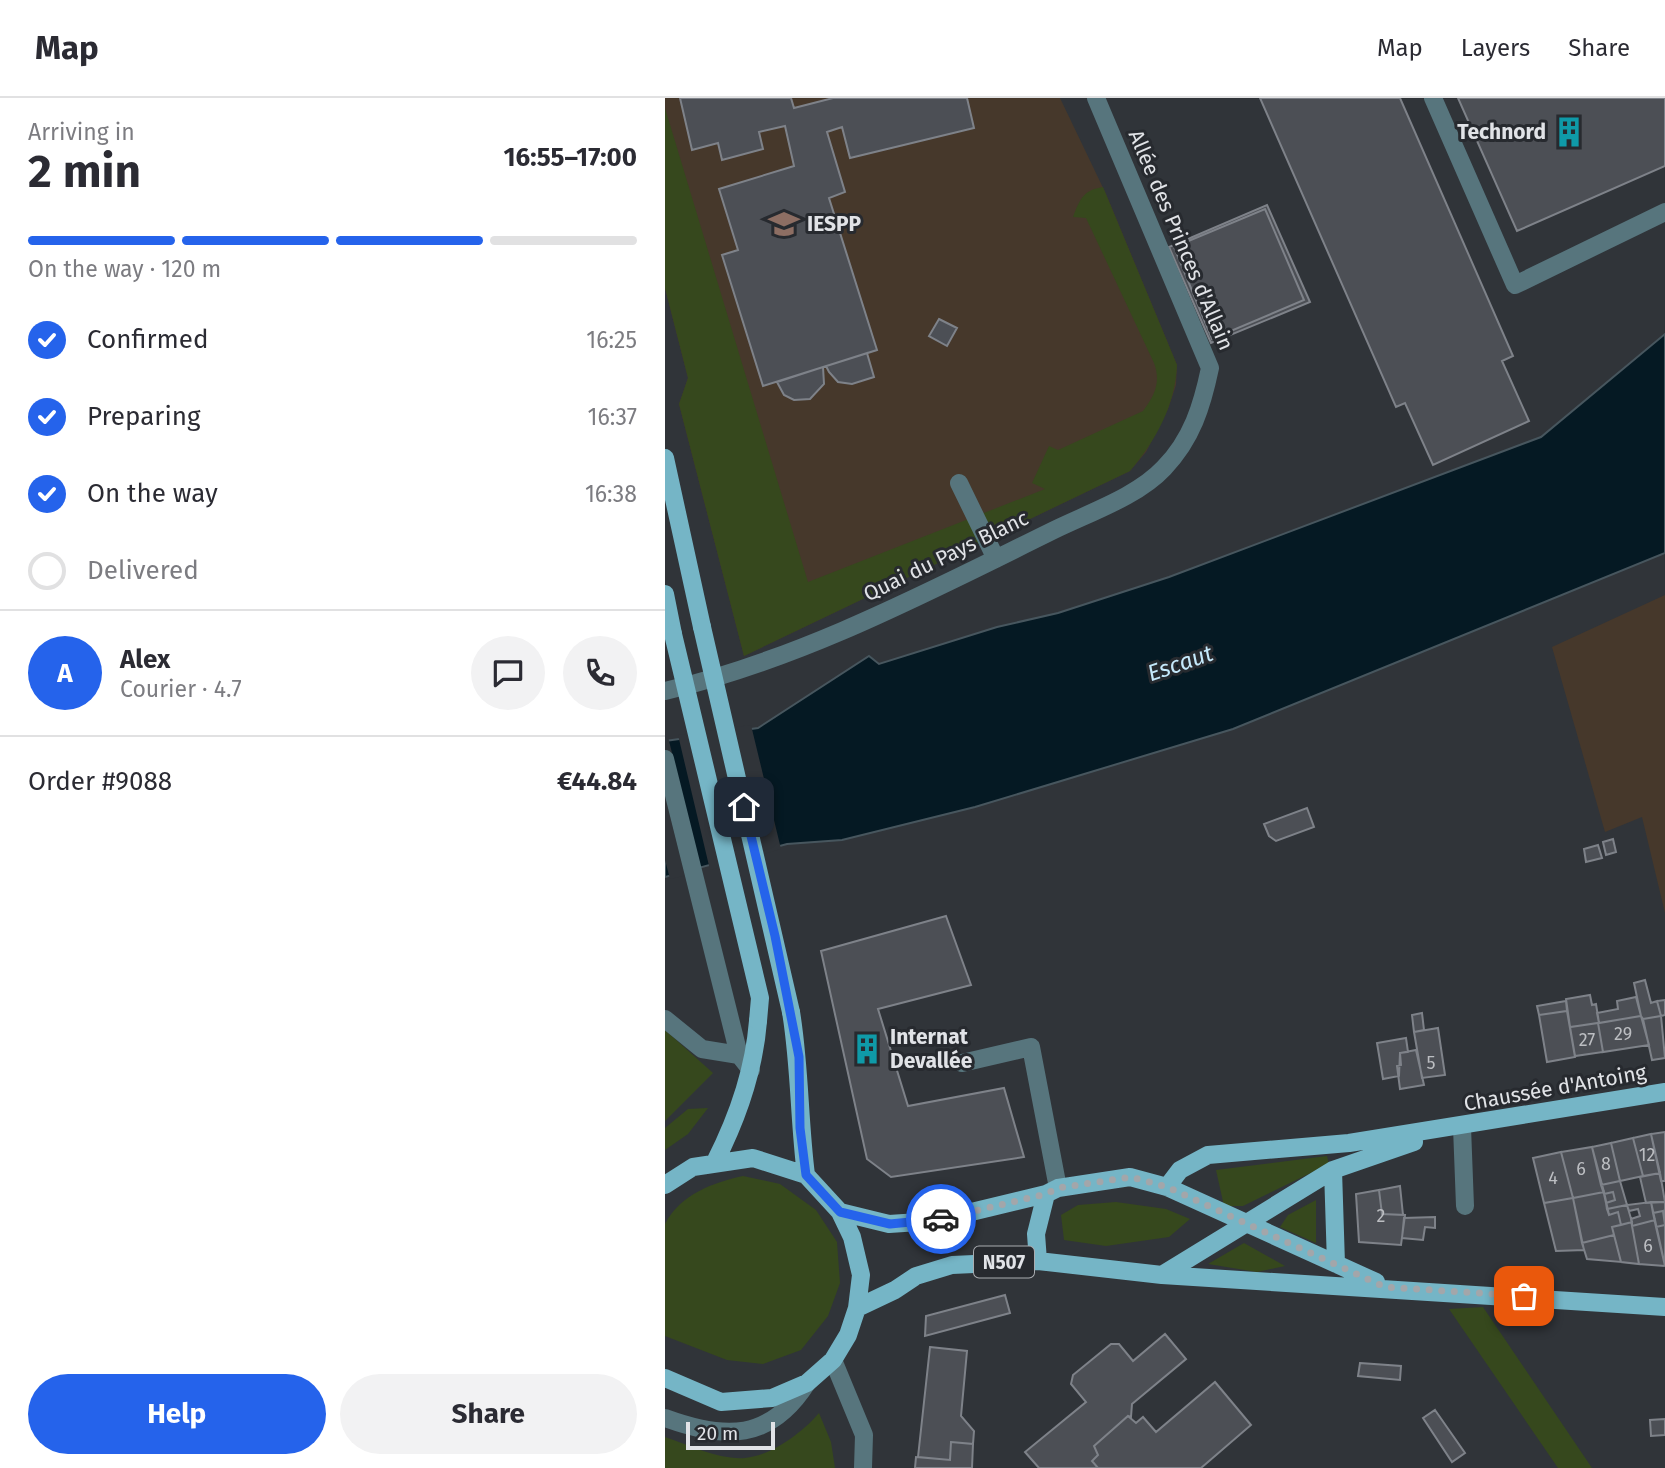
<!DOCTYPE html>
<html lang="en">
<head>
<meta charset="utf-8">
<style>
	body { margin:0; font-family:"Fira Sans",sans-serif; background:#f2f2f3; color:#2b2b33; height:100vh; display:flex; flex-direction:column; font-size:26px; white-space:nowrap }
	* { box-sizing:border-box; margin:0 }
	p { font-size:23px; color:#7c7c81 }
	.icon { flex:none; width:38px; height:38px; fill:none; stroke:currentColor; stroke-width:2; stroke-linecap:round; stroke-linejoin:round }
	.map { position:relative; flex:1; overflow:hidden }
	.sheet { display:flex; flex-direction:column; background:#fff; width:665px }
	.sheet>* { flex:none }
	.scale { position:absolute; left:21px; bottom:18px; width:89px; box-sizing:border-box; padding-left:7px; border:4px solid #e1e3e7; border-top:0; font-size:19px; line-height:24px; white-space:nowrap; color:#e1e3e7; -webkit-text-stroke:5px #272a2f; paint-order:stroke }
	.pin { position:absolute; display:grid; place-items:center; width:60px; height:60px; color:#fff; margin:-30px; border-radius:14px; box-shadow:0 4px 10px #0006 }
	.courier { position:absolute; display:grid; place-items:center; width:70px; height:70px; margin:-35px; border:5px solid #2563eb; border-radius:50%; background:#fff; color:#222; box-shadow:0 2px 9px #0007 }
	.summary em { font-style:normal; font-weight:700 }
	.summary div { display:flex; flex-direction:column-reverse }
	.summary { display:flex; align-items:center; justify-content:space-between; height:119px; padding:0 28px }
	h1 { font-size:46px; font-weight:700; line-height:52px }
	.bar { display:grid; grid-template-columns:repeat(4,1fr); gap:10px 7px; align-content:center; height:84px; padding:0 28px }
	.bar i { height:9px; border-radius:5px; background:#e1e1e2 }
	.bar .selected { background:#2563eb }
	.bar p { grid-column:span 4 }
	.line { display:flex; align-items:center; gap:18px; padding:0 28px; border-top:2px solid #e1e1e2 }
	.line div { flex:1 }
	.round { display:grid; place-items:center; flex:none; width:74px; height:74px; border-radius:37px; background:#f2f2f3 }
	ol { padding:0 28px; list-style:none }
	li { display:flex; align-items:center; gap:21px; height:77px }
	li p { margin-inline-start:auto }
	li .icon { padding:7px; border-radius:50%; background:#2563eb; color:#fff; stroke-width:4 }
	li:last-child { color:#7c7c81 }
	li i { width:38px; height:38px; border:4px solid #e1e1e2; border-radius:50% }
	.action { display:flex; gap:14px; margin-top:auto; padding:14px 28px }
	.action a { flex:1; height:80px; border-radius:42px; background:#2563eb; color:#fff; font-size:28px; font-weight:700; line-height:80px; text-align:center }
	.action a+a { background:#f2f2f3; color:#2b2b33 }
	header { display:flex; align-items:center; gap:42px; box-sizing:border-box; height:98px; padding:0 35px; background:#fff; border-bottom:2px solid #e1e1e2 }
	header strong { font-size:33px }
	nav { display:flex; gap:38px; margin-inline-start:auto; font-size:24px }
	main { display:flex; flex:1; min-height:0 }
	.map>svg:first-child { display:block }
</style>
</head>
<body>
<header>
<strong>Map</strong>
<nav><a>Map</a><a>Layers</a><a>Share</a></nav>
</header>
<main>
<section class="sheet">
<div class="summary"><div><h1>2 min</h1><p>Arriving in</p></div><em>16:55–17:00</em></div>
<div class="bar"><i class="selected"></i><i class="selected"></i><i class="selected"></i><i></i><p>On the way · 120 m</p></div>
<ol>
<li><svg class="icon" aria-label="check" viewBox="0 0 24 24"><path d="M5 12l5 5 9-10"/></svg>Confirmed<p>16:25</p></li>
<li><svg class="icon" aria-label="check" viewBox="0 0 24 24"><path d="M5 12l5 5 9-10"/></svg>Preparing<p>16:37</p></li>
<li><svg class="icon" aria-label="check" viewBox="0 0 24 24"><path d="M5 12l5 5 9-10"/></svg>On the way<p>16:38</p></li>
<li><i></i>Delivered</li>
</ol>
<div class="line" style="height:126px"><b class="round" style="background:#2563eb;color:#fff">A</b><div><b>Alex</b><p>Courier · 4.7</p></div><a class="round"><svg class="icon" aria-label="chat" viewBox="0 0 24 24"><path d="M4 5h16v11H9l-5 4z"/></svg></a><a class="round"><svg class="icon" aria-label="phone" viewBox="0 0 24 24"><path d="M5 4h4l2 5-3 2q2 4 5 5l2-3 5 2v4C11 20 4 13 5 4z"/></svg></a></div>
<div class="line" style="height:91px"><div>Order #9088</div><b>€44.84</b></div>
<div class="action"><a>Help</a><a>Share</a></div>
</section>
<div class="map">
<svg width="1000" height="1370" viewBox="0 0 1000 1370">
	<rect width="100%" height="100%" fill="#303439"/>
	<path fill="#46382b" d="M0 0H395L441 96 512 267 511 287 503 311 481 354 465 373 79 558 14 306 23 280 0 190Z
		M1000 497V815L977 719 940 734 887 549Z"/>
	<path fill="#36481d" d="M0 10 143 484 380 391 367 385 384 348 393 352 478 313C490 297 496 284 489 265L421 120 408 119C415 101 418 92 438 89L512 267C510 308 491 342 465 373L79 558 14 306 23 280 0 190Z
		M0 932 48 975 0 1023Z
		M43 1010 23 1036 0 1052V1030L23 1011Z
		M662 1058 664 1066 578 1108H559L551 1072Z
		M78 1078 115 1086 151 1112 172 1144 175 1185 163 1218 136 1252 98 1266 62 1262 0 1238V1126C16 1096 47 1085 78 1078Z
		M651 1102V1145L615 1129 623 1117Z
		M451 1104 501 1111 525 1121 504 1139 441 1148 399 1142 396 1117 413 1107Z
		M579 1145 620 1168 592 1174 543 1166Z
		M818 1209 927 1370H893L784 1211Z
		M154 1315 166 1344 170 1370H0V1339C24 1347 54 1362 80 1360 106 1358 138 1334 154 1315Z"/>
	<path fill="#051923" stroke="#47565e" stroke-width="2" d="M1000 236V455L568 631 310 709 177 742 122 746 0 779V643L93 630 204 558 214 566 332 529 393 515 504 479 876 339Z"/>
	<path fill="#303439" d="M86 627 116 751 45 772 13 637Z
		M0 639H3L37 774 5 781 0 762Z"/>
	<path fill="#4c4f55" stroke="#7e8289" stroke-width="2" d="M15 0H126L129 10 168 0H302L309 30 185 60 177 29 162 34 180 94 164 100 212 252 98 288 57 157 73 152 54 91 129 68 120 28 94 34 98 51 57 62 53 45 27 52Z
		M595 0H735L848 258 837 263 864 323 768 367 740 305 731 309Z
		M793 0H1000V68L852 133Z
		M602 107 645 204 546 245 504 149Z
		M600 111 639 202 547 241 509 149Z
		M274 221 292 230 282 248 264 238Z
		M202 255 209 279 187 286 173 284 164 274 161 268Z
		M158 269 159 286 145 301 129 302 119 297 112 284Z
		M642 710 649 729 611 743 604 738 599 726Z
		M948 741 951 754 941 757 938 744Z
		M933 747 937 760 921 764 919 751Z
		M281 818 306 887 213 911 243 1008 339 990 359 1059 226 1079 202 1061 156 853Z
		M980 882 986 905 992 903 996 918 978 921 976 918 969 885Z
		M925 897 927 907 931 906 934 925 905 929 901 901Z
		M971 899 976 918 934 925 932 915 953 911 952 903Z
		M1000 902V917L996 918 992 903Z
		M901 903 902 913 874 917 872 908Z
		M902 913 910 959 882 964 874 917Z
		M757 915 759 932 749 934 747 917Z
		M976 918 984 947 938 954 933 925Z
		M996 918 1000 960 987 962 978 921Z
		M933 925 938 954 910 958 905 929Z
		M773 930 780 977 757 980 749 934Z
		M741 940 743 954 735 955 734 978 718 981 712 945Z
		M751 952 759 987 735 991 732 968 736 967 735 955Z
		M1000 1034V1083H996L986 1036Z
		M986 1036 995 1075 978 1078 968 1040Z
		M968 1040 978 1078 955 1083 946 1045Z
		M946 1045 955 1083 936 1087 927 1049Z
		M927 1049 939 1094 908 1100 896 1054Z
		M896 1054 908 1100 879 1105 868 1060Z
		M995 1075 1000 1104 981 1105 975 1079Z
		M955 1083 962 1107 942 1111 941 1105 950 1102 948 1094 939 1096 936 1087Z
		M735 1088 738 1117 717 1116 714 1092Z
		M714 1092 717 1116 740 1117 736 1147 694 1144 691 1096Z
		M939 1094 944 1117 953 1114 956 1127 947 1129 949 1137 917 1145 908 1100Z
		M948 1094 950 1102 941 1105 939 1096Z
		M908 1100 919 1152 891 1153 879 1105Z
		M986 1104 990 1122 967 1128 966 1121 975 1118 973 1111 964 1113 962 1107Z
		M986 1104H1000V1124L998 1113 988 1115Z
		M962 1107 967 1124 956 1127 953 1114 944 1117 942 1111Z
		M998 1113 1000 1127 991 1129 988 1115Z
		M770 1119V1130L760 1129 758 1142 737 1140 739 1120Z
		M990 1122 1000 1168 974 1166 967 1128Z
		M967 1124V1128L974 1166 956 1164 947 1129Z
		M1000 1127V1168L991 1129Z
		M949 1137 956 1164 922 1161 917 1145Z
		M340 1197 345 1215 260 1238 261 1218Z
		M500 1236 521 1261 467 1306 466 1319 463 1318 429 1348 433 1357 427 1363 433 1370H374L360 1354 421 1304 406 1286 408 1277 446 1246H454L468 1263Z
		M265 1249 302 1253 296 1318 309 1333 308 1346 286 1344 285 1362 253 1359Z
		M695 1265 736 1268 735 1282 693 1278Z
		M550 1284 586 1327 536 1370H433L427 1363 433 1357 429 1348 463 1318 471 1325 478 1319 491 1334Z
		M770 1312 800 1355 787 1364 758 1320Z
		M1000 1321V1337L986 1338 985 1322Z
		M286 1344 308 1346 307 1370H250L251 1359 285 1362Z"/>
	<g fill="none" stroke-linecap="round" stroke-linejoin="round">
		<path stroke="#57757d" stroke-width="18" d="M768 0 850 187 1000 114
			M294 385 331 461
			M0 593C135 561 259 496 383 435 420 416 471 400 499 370 527 341 537 308 545 270L431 0
			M0 661 74 957 86 972
			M0 921 37 951 74 957
			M297 965 366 949 393 1090
			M797 1029 800 1108
			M168 1262 199 1337 198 1370
			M0 1320C60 1342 105 1343 142 1285"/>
		<path stroke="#75b5c6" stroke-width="18" d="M0 360 37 529
			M0 496 8 536
			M126 914C135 968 134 1022 141 1077
			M50 1064C73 1019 89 973 93 923
			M668 1072 671 1166
			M0 1087 28 1069 88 1060 141 1077 175 1114 187 1139 196 1177 192 1210 183 1237 168 1262 142 1285 107 1300 56 1304 0 1280
			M502 1089 515 1072 543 1057 684 1045 1000 994
			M175 1114 224 1126 269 1123 381 1096 393 1090 465 1079 502 1089 711 1184
			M373 1163 371 1136 381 1096
			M497 1177 668 1072 749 1044
			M192 1210 230 1192 251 1178 287 1167 373 1163 497 1177 1000 1209"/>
		<path stroke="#75b5c6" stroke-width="18" d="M37 529 126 914
			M8 536 95 900 93 923"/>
	</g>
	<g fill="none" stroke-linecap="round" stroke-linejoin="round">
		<path stroke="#a3a6aa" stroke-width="7" stroke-dasharray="0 12.6" d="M276 1121 381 1096 393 1090 466 1079 502 1089 720 1189 859 1198"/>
		<path stroke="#2563eb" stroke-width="9" d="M79 709 110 838 134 959 135 1030 141 1077 175 1114 225 1126 276 1121"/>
	</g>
	<defs>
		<g id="building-bare" transform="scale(2.415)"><path d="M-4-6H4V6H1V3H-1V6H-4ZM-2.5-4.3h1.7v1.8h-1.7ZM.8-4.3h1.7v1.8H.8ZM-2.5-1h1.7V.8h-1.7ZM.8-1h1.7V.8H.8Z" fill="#0f9aa8" stroke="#272a2f" stroke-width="2.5" paint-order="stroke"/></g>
		<g id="school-bare" transform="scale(2.415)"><path d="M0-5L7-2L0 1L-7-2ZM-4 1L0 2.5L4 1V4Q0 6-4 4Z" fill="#8d6e63" stroke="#272a2f" stroke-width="2.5" paint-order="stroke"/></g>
	</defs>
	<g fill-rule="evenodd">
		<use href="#building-bare" x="904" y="34"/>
		<use href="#school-bare" x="119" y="126"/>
		<use href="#building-bare" x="202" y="951"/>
	</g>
	<g text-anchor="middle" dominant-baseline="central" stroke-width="6" stroke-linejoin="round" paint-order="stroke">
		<g font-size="18" fill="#bcbec2">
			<text x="958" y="936">29</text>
			<text x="922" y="942">27</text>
			<text x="766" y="965">5</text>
			<text x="982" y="1057">12</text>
			<text x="941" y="1066">8</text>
			<text x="916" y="1071">6</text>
			<text x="888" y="1080">4</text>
			<text x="716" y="1118">2</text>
			<text x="983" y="1148">6</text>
		</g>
		<rect fill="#272a2f" stroke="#a9acb0" stroke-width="2" x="309" y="1148.5" width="60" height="31" rx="5"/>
		<g font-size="19" font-weight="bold" fill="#e1e3e7">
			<text x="339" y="1164">N507</text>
		</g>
		<g font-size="21" font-weight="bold" fill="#e1e3e7" stroke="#272a2f" text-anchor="start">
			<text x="881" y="34" text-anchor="end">Technord</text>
			<text x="142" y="126">IESPP</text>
			<text x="225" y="939">Internat<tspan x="225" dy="24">Devallée</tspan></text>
		</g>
		<g font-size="21" fill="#e1e3e7" stroke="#272a2f">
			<text transform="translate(516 142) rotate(67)">Allée des Princes d'Allain</text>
			<text transform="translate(281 458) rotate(-26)">Quai du Pays Blanc</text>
			<text transform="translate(890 990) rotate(-10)">Chaussée d'Antoing</text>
		</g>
		<g font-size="23" font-style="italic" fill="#c5e9fb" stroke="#272a2f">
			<text transform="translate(515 565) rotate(-19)">Escaut</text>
		</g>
	</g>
</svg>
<div class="scale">20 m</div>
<div class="pin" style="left:859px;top:1198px;background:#ea580c"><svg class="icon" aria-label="bag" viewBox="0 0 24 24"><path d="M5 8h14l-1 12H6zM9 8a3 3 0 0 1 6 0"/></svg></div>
<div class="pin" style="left:79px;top:709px;background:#1f2937"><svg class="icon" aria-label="home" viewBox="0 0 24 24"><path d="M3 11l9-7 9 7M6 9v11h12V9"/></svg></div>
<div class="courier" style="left:276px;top:1121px"><svg class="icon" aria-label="car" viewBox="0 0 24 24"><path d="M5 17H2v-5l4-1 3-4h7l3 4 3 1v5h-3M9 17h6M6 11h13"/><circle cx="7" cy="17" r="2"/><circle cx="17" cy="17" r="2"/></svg></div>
</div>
</main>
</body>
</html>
